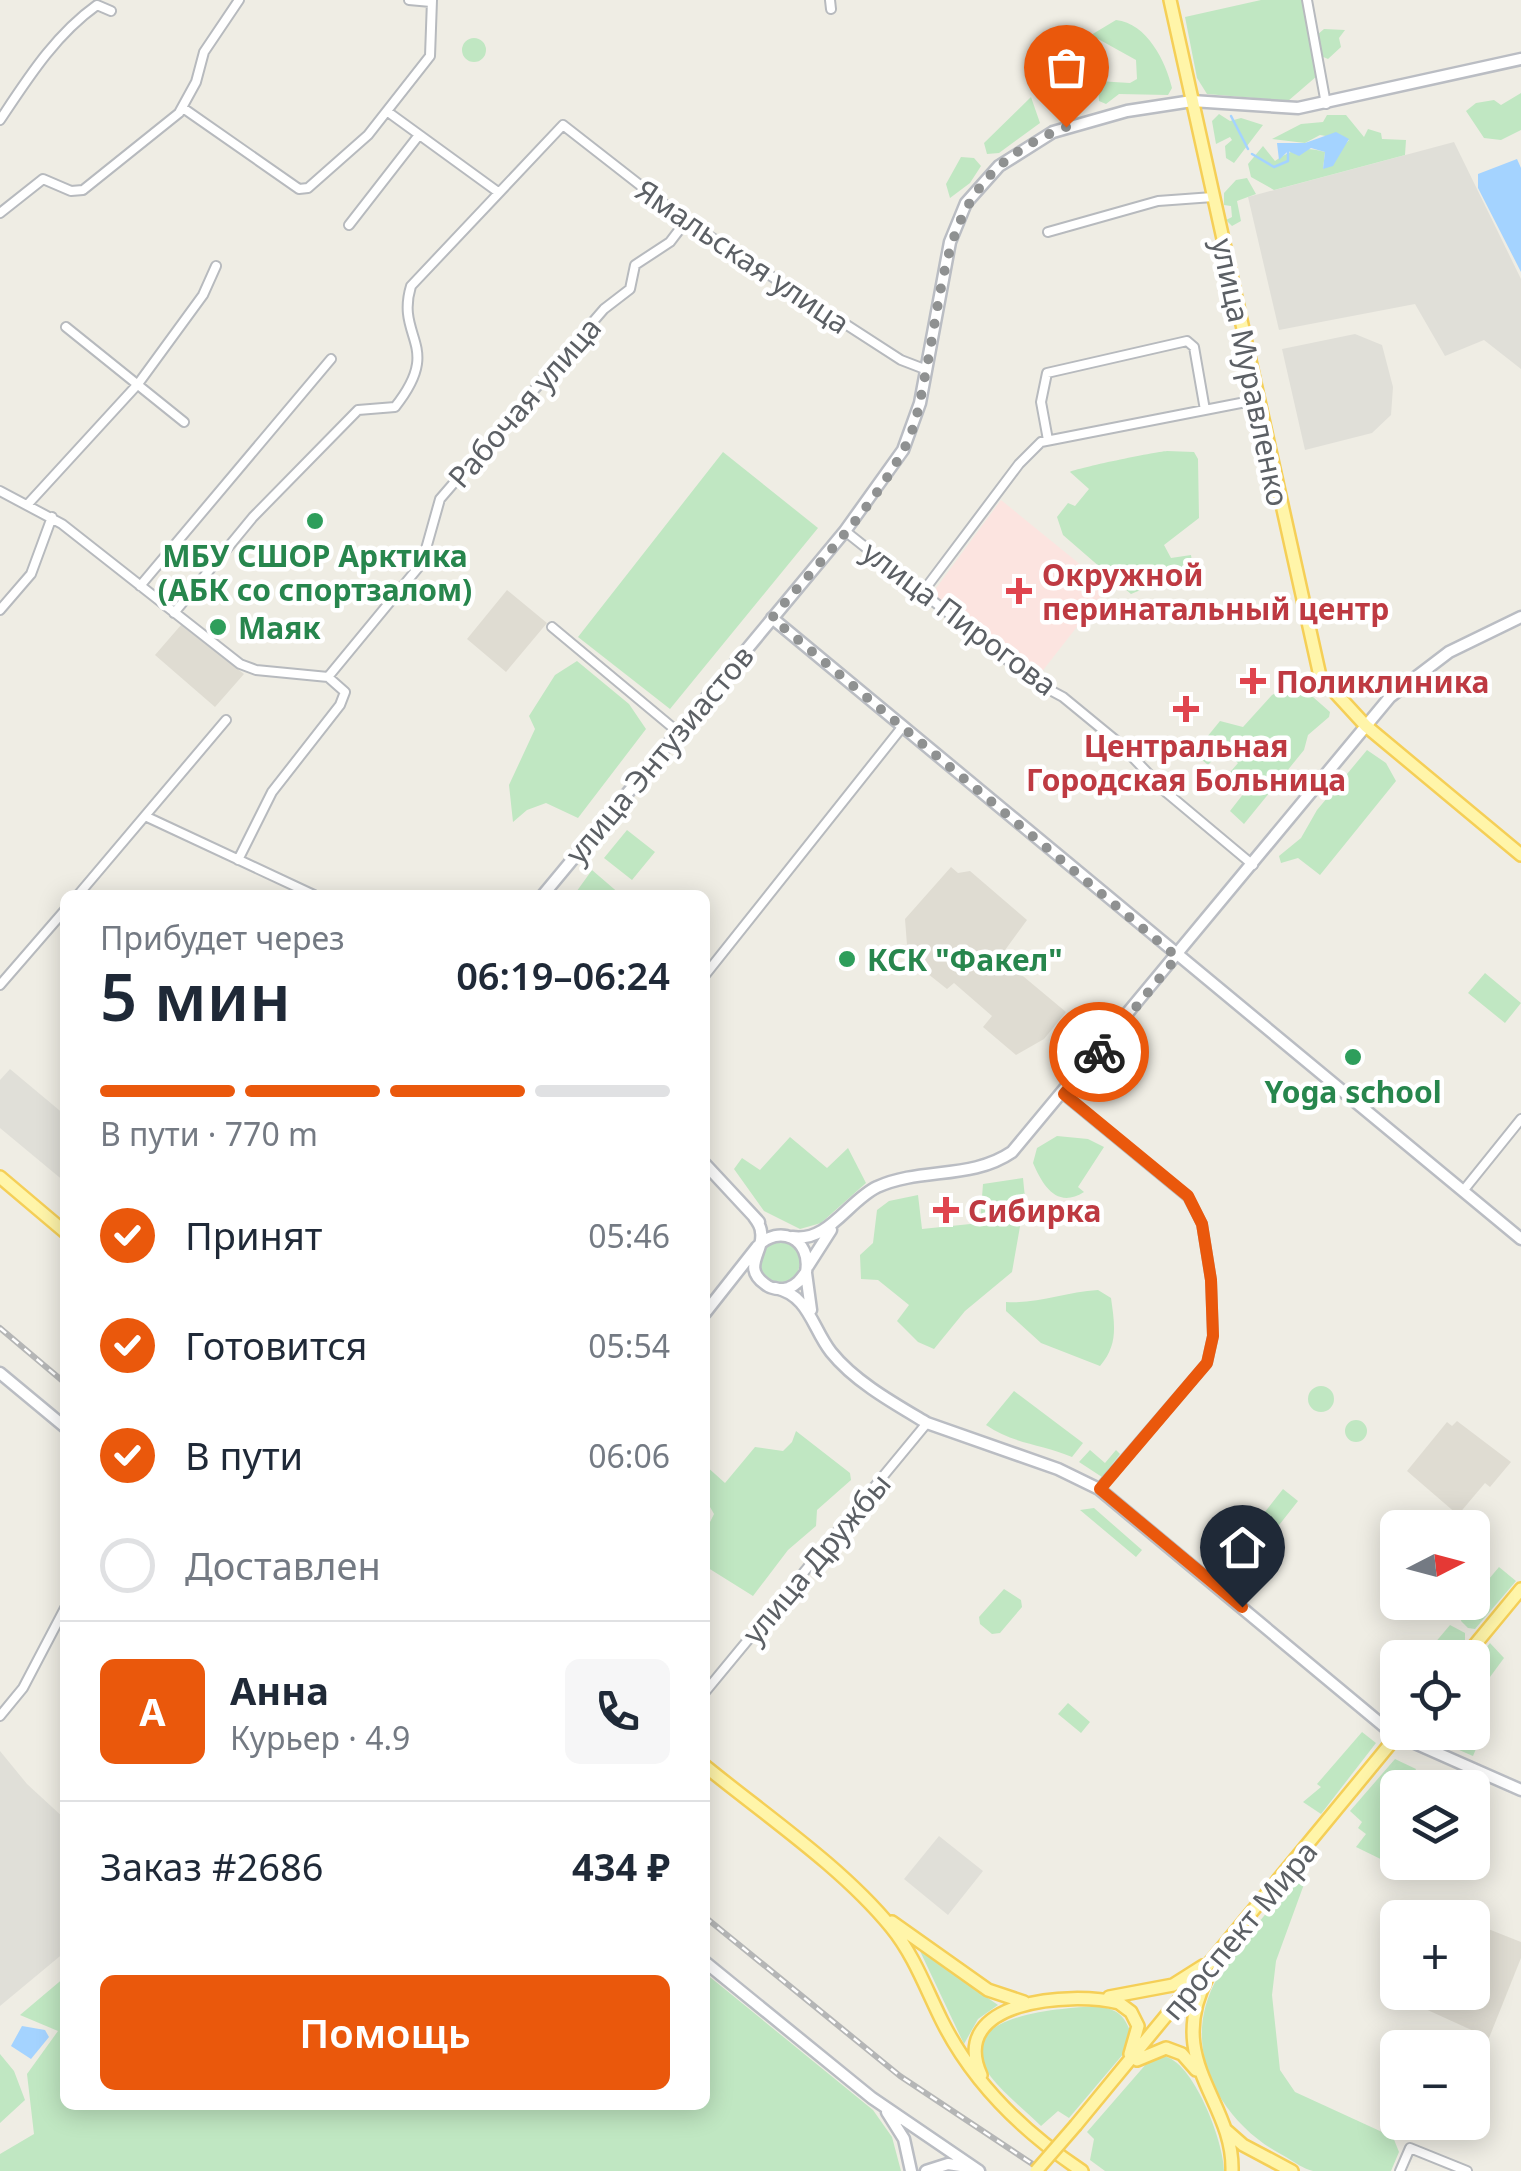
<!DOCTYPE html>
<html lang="ru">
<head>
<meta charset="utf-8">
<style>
	body { margin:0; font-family:"Noto Sans",sans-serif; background:#f6f6f7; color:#1f2937; height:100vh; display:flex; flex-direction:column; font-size:38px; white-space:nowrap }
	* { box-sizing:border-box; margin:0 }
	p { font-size:32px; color:#747a83 }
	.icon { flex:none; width:55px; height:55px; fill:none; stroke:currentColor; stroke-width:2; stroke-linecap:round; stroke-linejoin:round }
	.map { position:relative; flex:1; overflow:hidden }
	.panel { position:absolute; left:60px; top:890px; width:650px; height:1220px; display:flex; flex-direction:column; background:#fff; border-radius:15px; box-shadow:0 5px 25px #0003 }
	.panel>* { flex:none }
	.needle { width:65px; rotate:84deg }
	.tools { position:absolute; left:1380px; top:1510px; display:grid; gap:20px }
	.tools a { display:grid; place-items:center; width:110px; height:110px; border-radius:15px; background:#fff; box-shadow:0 5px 25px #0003; font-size:50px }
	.pin { position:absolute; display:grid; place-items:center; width:85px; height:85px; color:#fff; margin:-102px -42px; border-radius:50% 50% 50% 0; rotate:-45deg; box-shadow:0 0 10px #0007 }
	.pin .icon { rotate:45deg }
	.courier { position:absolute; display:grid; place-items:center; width:100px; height:100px; margin:-50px; border:8px solid #ea580c; border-radius:50%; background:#fff; color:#222; box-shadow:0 2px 12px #0007 }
	.head em { font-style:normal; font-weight:600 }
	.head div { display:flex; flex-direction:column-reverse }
	.head { display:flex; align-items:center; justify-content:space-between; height:170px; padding:0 40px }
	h1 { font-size:65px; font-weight:600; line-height:75px }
	.bar { display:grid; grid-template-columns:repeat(4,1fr); gap:15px 10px; align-content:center; height:120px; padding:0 40px }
	.bar i { height:12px; border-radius:8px; background:#e0e1e3 }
	.bar .active { background:#ea580c }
	.bar p { grid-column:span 4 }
	.line { display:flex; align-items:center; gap:25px; padding:0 40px; border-top:2px solid #e0e1e3 }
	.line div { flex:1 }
	.round { display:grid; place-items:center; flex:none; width:105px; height:105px; border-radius:15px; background:#f6f6f7 }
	ol { padding:0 40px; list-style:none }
	li { display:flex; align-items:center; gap:30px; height:110px }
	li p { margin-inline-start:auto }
	li .icon { padding:10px; border-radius:50%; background:#ea580c; color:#fff; stroke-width:4 }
	li:last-child { color:#747a83 }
	li i { width:55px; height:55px; border:5px solid #e0e1e3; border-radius:50% }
	.primary-button { display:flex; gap:20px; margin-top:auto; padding:20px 40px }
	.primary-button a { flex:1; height:115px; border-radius:15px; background:#ea580c; color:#fff; font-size:40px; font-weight:600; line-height:115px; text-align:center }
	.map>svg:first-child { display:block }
</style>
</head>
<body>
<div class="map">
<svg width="1521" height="2171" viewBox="0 0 1521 2171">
	<rect width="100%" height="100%" fill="#efede4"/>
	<path fill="#e0dfd8" d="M1454 142 1521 279V369L1484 340 1445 356 1415 304 1279 330 1248 197Z
		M1355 334 1382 345 1393 387 1391 415 1372 433 1305 450 1282 349Z
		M10 1069 65 1115V1182L0 1128V1080Z
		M0 1751 27 1784 65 1819V1952L0 2006Z
		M939 1836 983 1871 948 1915 904 1879Z"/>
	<path fill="#dfdcd2" d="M507 590 547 623 506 672 467 639Z
		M181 625 244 674 215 707 155 655Z
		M951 867 958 873 970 871 1027 920 1000 957 1066 1012 1044 1039 1016 1055 983 1027 992 1016 954 983 947 989 908 958 905 919Z
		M1457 1421 1511 1462 1490 1487 1485 1483 1458 1515 1407 1471 1447 1422 1452 1426Z
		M1473 1923 1521 1942V1958L1489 2038 1399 1997 1400 1993 1472 1992Z"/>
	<path fill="#fce4e0" d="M1001 500 1108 587 1037 678 931 595Z"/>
	<path fill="#c0e7c2" d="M1261 0H1303L1317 76 1288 101 1207 94 1197 78 1185 17Z
		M1116 20C1147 23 1166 62 1172 88L1168 95 1119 94 1106 104 1099 101 1098 81 1130 83 1137 79 1136 60 1091 35Z
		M1324 29 1345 30 1339 38 1341 47 1328 59 1321 56 1317 35Z
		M462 50a12 12 0 1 1 24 0a12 12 0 1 1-24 0Z
		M1521 93V130L1501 140 1484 138 1466 111 1476 103 1494 100 1501 105Z
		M1031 97 1040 123 999 153 987 154 984 143Z
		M1219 114 1230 121 1241 118 1263 125 1234 163 1226 158 1225 146 1232 140 1230 137 1216 144 1212 121Z
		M1327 115H1346L1364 137 1368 129 1381 133 1382 139 1406 140 1405 155 1274 190 1251 177 1248 164 1263 146 1275 161C1292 149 1304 146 1325 152L1323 169 1349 140 1320 135 1305 143 1272 139 1301 124 1323 122Z
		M961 157 974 158 981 166 970 183 950 198 946 184Z
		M1247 178 1256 194 1237 201 1241 221 1232 226 1226 220 1232 217 1231 206 1224 205V193L1236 180Z
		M1167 451 1194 452 1198 459 1199 518 1164 545 1171 558 1191 555 1193 568 1131 594 1063 535 1057 517 1068 503 1075 506 1089 489 1070 472C1077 468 1154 452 1167 451Z
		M723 452 818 528 670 709 578 637Z
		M577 661 629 704 646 729 578 818 546 803 527 810 513 822 509 785 535 729 529 716 555 675Z
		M1296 682 1330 712 1329 717 1308 735 1304 750 1244 824 1230 811 1244 793 1226 777 1238 763 1222 750 1208 765 1194 753 1220 721 1243 727 1272 695Z
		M1367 750 1386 763 1396 781 1320 875 1298 858 1281 863 1279 856 1301 838 1317 810Z
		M627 830 655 852 632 880 604 858Z
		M592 870 621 895H574Z
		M1485 973 1521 1003 1505 1023 1468 993Z
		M1057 1136 1088 1139 1104 1147 1078 1187 1084 1192C1057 1209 1043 1186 1033 1163L1037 1148Z
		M790 1137 827 1168 848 1148 866 1183 821 1223 800 1229 764 1211 734 1169 742 1158 760 1170Z
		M1023 1178 1025 1198 1012 1272 965 1311 934 1349 918 1342 897 1321 909 1305 878 1280 861 1279 860 1255 873 1243 877 1210 889 1201 918 1195 922 1229 980 1223 983 1184Z
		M760 1262a20 20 0 1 1 40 0a20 20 0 1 1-40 0Z
		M1098 1290 1111 1298C1115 1326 1118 1345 1100 1366L1041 1343 1006 1311V1302C1039 1304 1065 1292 1098 1290Z
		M1308 1399a13 13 0 1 1 26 0a13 13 0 1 1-26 0Z
		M1014 1391 1083 1443 1072 1457C1042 1444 1013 1444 986 1425Z
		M1345 1431a11 11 0 1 1 22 0a11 11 0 1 1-22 0Z
		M796 1431 850 1473 851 1480 817 1510 816 1526 788 1550 753 1596 705 1566V1532L714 1514 706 1500 705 1465 725 1483 755 1447 783 1451 792 1442Z
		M1090 1450 1105 1463 1116 1450 1120 1454 1102 1477 1079 1462Z
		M1283 1489 1298 1501 1272 1534 1257 1522Z
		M1094 1508 1142 1550 1136 1557 1080 1510Z
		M1217 1539 1227 1547 1223 1553 1258 1582 1251 1590 1205 1554Z
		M1499 1567 1516 1581 1475 1629 1468 1628 1461 1621 1462 1611Z
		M1004 1589 1021 1600 1022 1607 1000 1633 992 1634 980 1624 979 1617Z
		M1450 1625 1465 1633V1642L1452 1657H1423Z
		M1490 1643 1504 1658 1473 1700V1665Z
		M1068 1703 1090 1722 1081 1733 1058 1714Z
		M1362 1732 1376 1743 1321 1814 1303 1802 1321 1787 1317 1784Z
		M1432 1732 1481 1737 1473 1756 1429 1737Z
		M1395 1759 1416 1769 1412 1778 1432 1785 1398 1788 1397 1867 1356 1847 1366 1834 1358 1828 1362 1822 1350 1811Z
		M1299 1874 1307 1876 1276 1961 1272 1995 1280 2070 1295 2092 1393 2137 1399 2152 1391 2171C1367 2171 1337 2171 1313 2171 1304 2169 1294 2162 1286 2157 1222 2125 1176 2048 1218 1977 1240 1941 1273 1907 1299 1874Z
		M920 1951 998 2005 978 2019 964 2044Z
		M705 1973 873 2110 892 2137 901 2171H0V2154L34 2134 27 2074 58 2031 20 2015 65 1977V2105H705Z
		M1099 2006C1118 2010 1124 2015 1131 2033L1124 2053 1069 2118 1058 2111 1041 2126C1025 2110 1005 2095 991 2077 943 2013 1067 2008 1099 2006Z
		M0 2054 14 2071 25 2100 0 2123Z
		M1163 2056C1193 2060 1224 2142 1224 2171H1105L1090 2160 1094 2139 1087 2132 1147 2063Z"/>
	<path fill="#a4d3ff" d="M1336 132 1349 139 1333 166 1323 169 1325 152 1311 148 1299 156 1288 151 1279 160 1277 143H1305Z
		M1517 159 1521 168V272L1478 188V174Z
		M22 2026 45 2030 49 2037 31 2059 11 2046Z"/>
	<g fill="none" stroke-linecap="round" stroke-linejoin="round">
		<path stroke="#a4d3ff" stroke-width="2.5" d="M1231 116 1248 149
			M1252 154 1274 167 1288 161V151"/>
		<g stroke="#b7babe" stroke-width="12">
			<path id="street" d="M409 0 431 2
				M830 0 831 9
				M1307 0 1326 104
				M183 108 299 189 308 188 368 135 430 56 432 0
				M388 112 498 192
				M0 120C28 78 55 35 97 5L111 11
				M0 213 43 179 71 191 83 190 179 113 196 82 204 52 239 0
				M349 225 419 135
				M1048 232 1158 201 1213 197
				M66 327 184 422
				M1048 440 1041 402 1047 373 1187 341 1194 347 1205 410
				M0 491 62 524 240 664 256 670 328 677 422 563 440 499 604 309 630 289 635 265 670 242 686 221
				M28 504 138 384 203 295 216 266
				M845 531 1035 682 1063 697 1119 743 1167 793 1253 865
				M140 586 331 359
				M922 593 1019 464 1041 442 1256 400
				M0 610 31 574 52 517
				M174 613 253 517 358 410 395 407C444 345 395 339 411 286L563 125 686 221 901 360 927 370
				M552 627 678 732
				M147 817 314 895
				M238 860 272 792 340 705 345 692 328 677
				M78 895 226 720
				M705 975 903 726
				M0 985 65 910
				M1064 1095 1188 1197 1202 1224 1211 1280 1213 1336 1207 1363 1099 1489
				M1463 1191 1521 1119
				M705 1692 927 1423
				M0 1716 23 1688 65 1608
				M1400 2171 1410 2148 1467 2171"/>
		</g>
		<g stroke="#babdc3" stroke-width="15">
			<path id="secondary" d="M772 618 1521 1239
				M543 895 845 531 903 450 920 403 950 242 966 203 999 166 1053 132 1127 111 1192 101 1298 108 1521 59
				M705 1164 759 1222
				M792 1237C828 1243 848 1201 877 1187 921 1167 971 1180 1012 1152L1390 697 1449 652 1521 617
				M808 1266 831 1230
				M806 1273 811 1310
				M775 1288C809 1295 812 1328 831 1352 855 1382 895 1404 927 1423L1058 1469 1099 1489 1392 1733 1521 1790
				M705 1313 757 1247C779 1223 812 1239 806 1272 801 1279 797 1285 788 1288 780 1290 771 1289 765 1284 741 1267 765 1251 761 1232 761 1227 757 1221 754 1217
				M0 1373 65 1427
				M705 1962 872 2098 979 2171
				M887 2112 904 2139 911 2171
				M926 2171 948 2164 967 2167"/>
		</g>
		<g stroke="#f5cf57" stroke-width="16">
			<path id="primary" d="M1170 0 1320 676 1366 726 1521 855
				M0 1177 65 1232
				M1464 1658 1521 1589
				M705 1766C765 1815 842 1867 891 1927 914 1955 926 1989 942 2021 973 2083 1025 2133 1082 2171
				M892 1922 988 1990 1024 2002
				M1208 1976C1163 2062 1234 2100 1232 2171
				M1109 1997 1173 1985 1203 1966
				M1137 2060 1166 2048 1182 2054 1196 2070
				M981 2075C947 2000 1071 1991 1119 2003L1131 2012 1138 2026 1130 2054
				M1076 2125 1400 1732
				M1226 2130 1243 2145 1292 2171"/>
		</g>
		<use href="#street" stroke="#fff" stroke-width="8"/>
		<use href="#secondary" stroke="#fff" stroke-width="10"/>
		<use href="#primary" stroke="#fff5a9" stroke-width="11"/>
		<g stroke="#b5b6b6" stroke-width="6">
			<path id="rail" d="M0 1328 65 1383
				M705 1917 900 2076 1043 2171"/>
		</g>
		<use href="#rail" stroke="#fff" stroke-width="2.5" stroke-dasharray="8" stroke-linecap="butt"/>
		<g stroke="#f5cf57" stroke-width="16" stroke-linecap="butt">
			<path id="primary-bridge" d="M1036 2171 1076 2125"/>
		</g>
		<use href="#primary-bridge" stroke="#fff5a9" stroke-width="11"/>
	</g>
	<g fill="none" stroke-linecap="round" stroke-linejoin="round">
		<path stroke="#8f9191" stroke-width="10" stroke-dasharray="0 18" d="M1066 127C942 175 948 264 925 376 920 401 916 427 904 449 871 511 816 565 772 618L1177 957 1099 1052"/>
		<path stroke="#ea580c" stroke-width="12" d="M1099 1052 1064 1094 1188 1196 1202 1224 1211 1280 1213 1336 1207 1363 1100 1489 1242 1607"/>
	</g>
	<g fill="#2e9e5b" stroke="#fff" stroke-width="4">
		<circle cx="315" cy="521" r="10"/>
		<circle cx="218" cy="627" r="10"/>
		<circle cx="847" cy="959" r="10"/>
		<circle cx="1353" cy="1057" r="10"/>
	</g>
	<g fill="#e0444e" stroke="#fff" stroke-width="4">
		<path d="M1014 576h10v10h10v10h-10v10h-10v-10h-10v-10h10z"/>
		<path d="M1248 666h10v10h10v10h-10v10h-10v-10h-10v-10h10z"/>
		<path d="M1181 694h10v10h10v10h-10v10h-10v-10h-10v-10h10z"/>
		<path d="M941 1195h10v10h10v10h-10v10h-10v-10h-10v-10h10z"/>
	</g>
	<g text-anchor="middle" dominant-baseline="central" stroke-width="9" stroke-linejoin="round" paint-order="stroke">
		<g font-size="30" fill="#5c6065" stroke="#fff">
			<text transform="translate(743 256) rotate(34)">Ямальская улица</text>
			<text transform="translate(1251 372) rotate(78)">улица Муравленко</text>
			<text transform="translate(524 402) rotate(-49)">Рабочая улица</text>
			<text transform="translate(960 618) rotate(37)">улица Пирогова</text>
			<text transform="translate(659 754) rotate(-50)">улица Энтузиастов</text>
			<text transform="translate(816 1558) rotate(-50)">улица Дружбы</text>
			<text transform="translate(1239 1930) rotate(-50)">проспект Мира</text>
		</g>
		<g font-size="30" font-weight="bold" fill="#27864d" stroke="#fff">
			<text x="315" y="555">МБУ СШОР Арктика<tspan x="315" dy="34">(АБК со спортзалом)</tspan></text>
			<text x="238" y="627" text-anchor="start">Маяк</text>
			<text x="867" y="959" text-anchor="start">КСК "Факел"</text>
			<text x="1353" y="1091">Yoga school</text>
		</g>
		<g font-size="30" font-weight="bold" fill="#be3a42" stroke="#fff" text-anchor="start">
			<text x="1042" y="574">Окружной<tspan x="1042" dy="34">перинатальный центр</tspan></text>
			<text x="1276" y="681">Поликлиника</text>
			<text x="1186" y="745" text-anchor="middle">Центральная<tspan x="1186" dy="34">Городская Больница</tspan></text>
			<text x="968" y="1210">Сибирка</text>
		</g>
	</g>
</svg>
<div class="tools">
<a><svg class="needle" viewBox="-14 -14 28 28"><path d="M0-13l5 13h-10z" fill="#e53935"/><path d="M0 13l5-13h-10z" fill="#747a83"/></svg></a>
<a><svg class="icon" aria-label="locate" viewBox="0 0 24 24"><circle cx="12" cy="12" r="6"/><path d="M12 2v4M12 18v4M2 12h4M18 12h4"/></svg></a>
<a><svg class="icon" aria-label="layers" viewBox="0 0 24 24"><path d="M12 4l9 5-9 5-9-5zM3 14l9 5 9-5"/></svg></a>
<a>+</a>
<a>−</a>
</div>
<div class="pin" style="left:1066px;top:127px;background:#ea580c"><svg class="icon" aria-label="bag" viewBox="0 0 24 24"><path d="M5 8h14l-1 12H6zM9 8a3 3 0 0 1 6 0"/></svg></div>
<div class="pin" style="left:1242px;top:1607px;background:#1f2937"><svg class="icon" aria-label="home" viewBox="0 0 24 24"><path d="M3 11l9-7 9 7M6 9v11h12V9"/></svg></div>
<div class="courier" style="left:1099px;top:1052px"><svg class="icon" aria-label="bike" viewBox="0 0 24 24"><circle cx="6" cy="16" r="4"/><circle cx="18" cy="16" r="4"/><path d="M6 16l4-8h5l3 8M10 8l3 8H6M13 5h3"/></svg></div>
<section class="panel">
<div class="head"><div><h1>5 мин</h1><p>Прибудет через</p></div><em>06:19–06:24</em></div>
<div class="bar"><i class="active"></i><i class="active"></i><i class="active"></i><i></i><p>В пути · 770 m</p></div>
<ol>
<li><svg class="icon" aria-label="check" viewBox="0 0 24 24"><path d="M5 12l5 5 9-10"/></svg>Принят<p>05:46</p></li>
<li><svg class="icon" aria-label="check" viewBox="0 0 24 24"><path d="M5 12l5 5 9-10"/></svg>Готовится<p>05:54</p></li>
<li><svg class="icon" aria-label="check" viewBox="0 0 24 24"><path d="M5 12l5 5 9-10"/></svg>В пути<p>06:06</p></li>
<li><i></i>Доставлен</li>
</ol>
<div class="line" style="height:180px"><b class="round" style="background:#ea580c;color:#fff">А</b><div><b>Анна</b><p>Курьер · 4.9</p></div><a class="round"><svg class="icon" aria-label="phone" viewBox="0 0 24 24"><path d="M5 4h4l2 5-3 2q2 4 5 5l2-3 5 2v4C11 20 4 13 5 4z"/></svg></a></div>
<div class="line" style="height:130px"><div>Заказ #2686</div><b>434 ₽</b></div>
<div class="primary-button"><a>Помощь</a></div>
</section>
</div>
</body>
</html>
